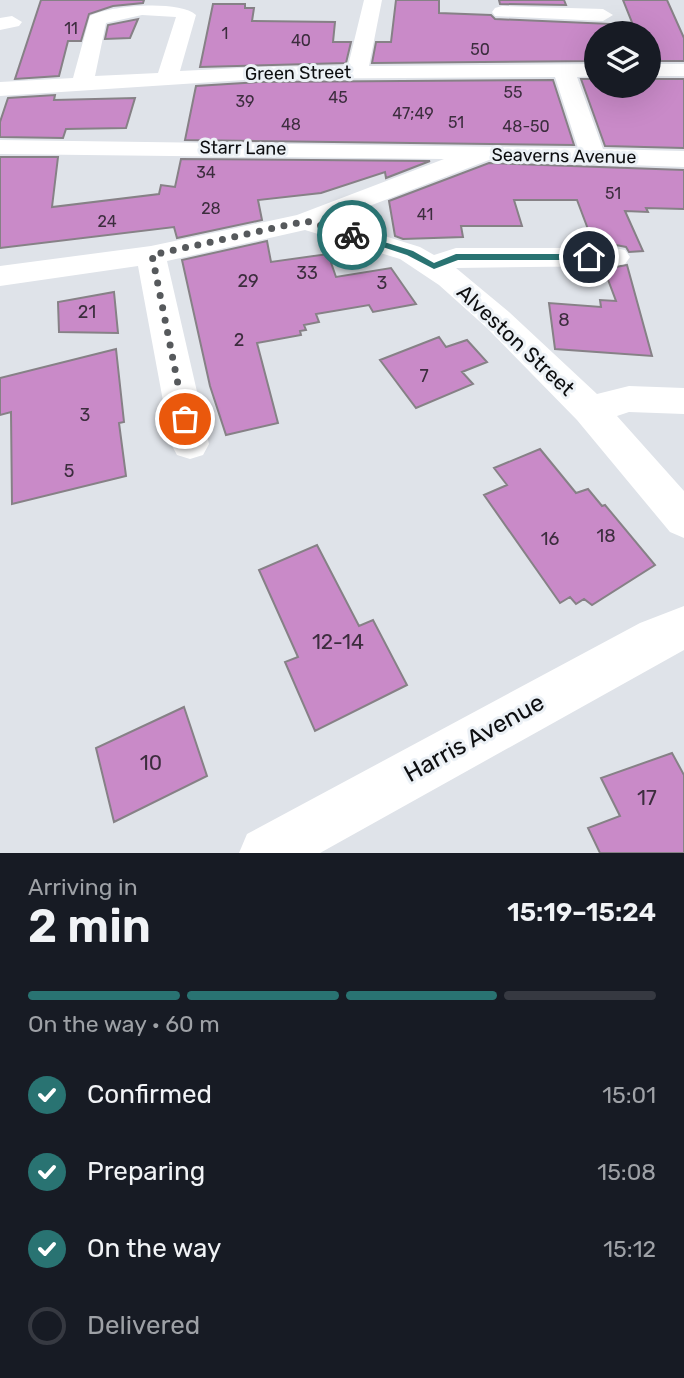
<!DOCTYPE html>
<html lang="en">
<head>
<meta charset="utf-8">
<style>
	body { margin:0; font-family:Rubik,sans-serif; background:#20242c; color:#f1f3f6; height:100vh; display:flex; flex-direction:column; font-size:26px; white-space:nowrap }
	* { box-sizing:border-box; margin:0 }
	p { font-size:23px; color:#9ea1a6 }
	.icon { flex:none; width:38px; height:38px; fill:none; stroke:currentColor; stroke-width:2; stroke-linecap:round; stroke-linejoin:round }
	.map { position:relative; height:853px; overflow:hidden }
	.drawer { display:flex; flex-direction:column; background:#171b24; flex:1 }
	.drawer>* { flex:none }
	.controls { position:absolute; left:584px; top:21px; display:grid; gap:14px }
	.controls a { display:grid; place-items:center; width:77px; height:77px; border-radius:50%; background:#171b24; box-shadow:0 7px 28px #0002; font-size:35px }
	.pin { position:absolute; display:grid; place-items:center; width:60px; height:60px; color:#fff; margin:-30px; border:4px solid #fff; border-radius:50%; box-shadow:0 2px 7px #0007 }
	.courier { position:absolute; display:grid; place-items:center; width:70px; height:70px; margin:-35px; border:5px solid #297372; border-radius:50%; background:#fff; color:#222; box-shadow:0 2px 9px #0007 }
	.overview em { font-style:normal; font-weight:600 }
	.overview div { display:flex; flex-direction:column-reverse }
	.overview { display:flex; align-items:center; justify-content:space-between; height:119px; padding:0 28px }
	h1 { font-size:46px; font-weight:600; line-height:52px }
	.bar { display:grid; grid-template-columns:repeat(4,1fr); gap:10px 7px; align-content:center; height:84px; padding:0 28px }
	.bar i { height:9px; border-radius:5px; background:#363941 }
	.bar .on { background:#297372 }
	.bar p { grid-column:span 4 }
	ol { padding:0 28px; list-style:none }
	li { display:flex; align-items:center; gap:21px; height:77px }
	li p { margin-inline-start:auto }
	li .icon { padding:7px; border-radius:50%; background:#297372; color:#fff; stroke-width:4 }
	li:last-child { color:#9ea1a6 }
	li i { width:38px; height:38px; border:4px solid #363941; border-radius:50% }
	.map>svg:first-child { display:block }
</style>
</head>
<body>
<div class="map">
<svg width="684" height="853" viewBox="0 0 684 853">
	<rect width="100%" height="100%" fill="#dfe3e9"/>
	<path fill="#c98ac8" stroke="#868186" stroke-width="2" d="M41 0H144L143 3 113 6 89 14 81 41H68L59 76 15 79Z
		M396 0H439V13L491 15 495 19 633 25 623 0H667L684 38V61H649V33H597V61L372 63 376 42H391Z
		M499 0H564L566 5 500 4Z
		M213 4H245V8H254L252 21 335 22 333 42H351L346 63 200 67Z
		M138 19 130 38 105 39 108 25Z
		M581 79H597V86H649V79H684V148L605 146Z
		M553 80 574 145 185 140 196 86 259 82Z
		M55 95 54 100 135 98 126 128 66 129 63 138 0 137V122L8 98Z
		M0 157H58L52 207 159 194 161 185 175 187 181 159 430 161 386 178 385 172 321 193 258 200 262 220 177 238 174 227 0 248Z
		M489 163 684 170V209L646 208 648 212 625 211 643 251 629 252 626 247 616 245H594L577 200H514L522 226H461L463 237 403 239 395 236 389 201Z
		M267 241 271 262 328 254 336 277 391 268 416 304 373 312 369 305 316 314 319 322 304 325 306 330 300 331 301 335 257 343 278 423 226 435 210 386 182 260Z
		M627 265 652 356 555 349 549 303 601 307 600 300 616 301 604 269Z
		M114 292 118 333 59 332 58 302Z
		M439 337 446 347 467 340 487 362 462 372 473 384 416 408 380 360Z
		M116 349 124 422 119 423 126 476 12 504 11 412 0 415V378Z
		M540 449 576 493 588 489 602 506 605 505 655 565 592 605 584 599 576 604 570 597 560 603 484 495 507 485 494 468Z
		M317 545 359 626 373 620 407 685 315 731 285 662 298 657 259 570Z
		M184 707 207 776 114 822 96 748Z
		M672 753 684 775V853H600L588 828 620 816 601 778Z"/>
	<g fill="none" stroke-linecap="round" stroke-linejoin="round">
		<path fill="#fff" fill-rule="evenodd" d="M364 0H382L369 66 597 64V76L577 77 603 149 684 151V167L489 160 333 220 420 247 434 255 456 248H615L625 250 630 257 625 264 615 266 456 268 509 312 597 394 629 386 684 388V414L629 412 617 416 684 491V538L670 532 577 420 487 328 439 285 400 259 305 230 167 261 209 444 203 455 190 459 177 455 171 444 138 266 0 286V266L151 246 297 215 444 159 0 154V140L578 148 555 77 259 79 0 96V82L73 78 90 16C112 5 179 0 196 15L180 71 259 67 348 66ZM142 15 176 17 158 73 95 76 106 23Z
			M502 6 603 9 613 15 603 21 495 16 492 12 495 8Z
			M12 16 22 22 19 26 0 30V18Z
			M649 64H684V76H649Z
			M684 606V650L320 853H239L247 834 640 623Z"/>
	</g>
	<path fill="#297372" d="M352 232 413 251 434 263 456 254H589L594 257 589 260H458L434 269 407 255 349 236 348 235Z"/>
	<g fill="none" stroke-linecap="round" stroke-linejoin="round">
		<path stroke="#56595c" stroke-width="7" stroke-dasharray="0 12.6" d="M185 419 152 255 306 221 352 235"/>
	</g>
	<g text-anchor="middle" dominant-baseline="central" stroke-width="6" stroke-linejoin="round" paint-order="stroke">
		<g font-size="16" fill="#3c2d3e">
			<text x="71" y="28">11</text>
			<text x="225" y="33">1</text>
			<text x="301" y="40">40</text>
			<text x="480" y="49">50</text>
			<text x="513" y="92">55</text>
			<text x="338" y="97">45</text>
			<text x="245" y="101">39</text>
			<text x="413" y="113">47;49</text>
			<text x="456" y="122">51</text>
			<text x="291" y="124">48</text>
			<text x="526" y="126">48-50</text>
			<text x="206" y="172">34</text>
			<text x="613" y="193">51</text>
			<text x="211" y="208">28</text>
			<text x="425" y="214">41</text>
			<text x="107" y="221">24</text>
		</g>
		<g font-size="18" fill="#0d0e10" stroke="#ecf1f6">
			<text transform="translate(298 73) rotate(-1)">Green Street</text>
			<text transform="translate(243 148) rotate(1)">Starr Lane</text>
			<text transform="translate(564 156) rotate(1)">Seaverns Avenue</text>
		</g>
		<g font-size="18" fill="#3c2d3e">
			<text x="307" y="273">33</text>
			<text x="248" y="281">29</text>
			<text x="382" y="283">3</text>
			<text x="87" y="312">21</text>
			<text x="564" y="320">8</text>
			<text x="239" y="340">2</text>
			<text x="424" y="376">7</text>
			<text x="85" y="415">3</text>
			<text x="69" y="471">5</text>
			<text x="606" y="536">18</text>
			<text x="550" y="539">16</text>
		</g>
		<g font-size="21" fill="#0d0e10" stroke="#ecf1f6">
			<text transform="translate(516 340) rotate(43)">Alveston Street</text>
		</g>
		<g font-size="21" fill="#3c2d3e">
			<text x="338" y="641">12-14</text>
			<text x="151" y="762">10</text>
			<text x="647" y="797">17</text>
		</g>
		<g font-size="24" fill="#0d0e10" stroke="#ecf1f6">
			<text transform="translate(474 738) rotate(-29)">Harris Avenue</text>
		</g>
	</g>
</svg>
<div class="controls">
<a><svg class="icon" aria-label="layers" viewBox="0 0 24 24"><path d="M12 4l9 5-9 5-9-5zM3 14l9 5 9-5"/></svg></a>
</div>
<div class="pin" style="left:185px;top:419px;background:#ea580c"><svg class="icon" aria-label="bag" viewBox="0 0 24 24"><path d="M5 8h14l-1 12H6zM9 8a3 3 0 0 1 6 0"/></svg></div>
<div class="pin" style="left:589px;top:257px;background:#1f2937"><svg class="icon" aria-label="home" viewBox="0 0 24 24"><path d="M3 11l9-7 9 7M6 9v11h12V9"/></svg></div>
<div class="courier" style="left:352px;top:235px"><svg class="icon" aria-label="bike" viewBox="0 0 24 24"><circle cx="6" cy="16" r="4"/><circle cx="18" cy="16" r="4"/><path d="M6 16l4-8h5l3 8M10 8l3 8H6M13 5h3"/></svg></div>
</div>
<section class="drawer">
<div class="overview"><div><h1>2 min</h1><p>Arriving in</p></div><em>15:19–15:24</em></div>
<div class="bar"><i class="on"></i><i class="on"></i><i class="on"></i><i></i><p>On the way · 60 m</p></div>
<ol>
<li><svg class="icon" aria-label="check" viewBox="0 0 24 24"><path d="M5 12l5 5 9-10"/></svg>Confirmed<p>15:01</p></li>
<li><svg class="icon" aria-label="check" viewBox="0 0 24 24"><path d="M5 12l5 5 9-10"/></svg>Preparing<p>15:08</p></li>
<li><svg class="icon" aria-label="check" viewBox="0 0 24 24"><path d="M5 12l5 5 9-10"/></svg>On the way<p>15:12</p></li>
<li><i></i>Delivered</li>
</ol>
</section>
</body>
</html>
